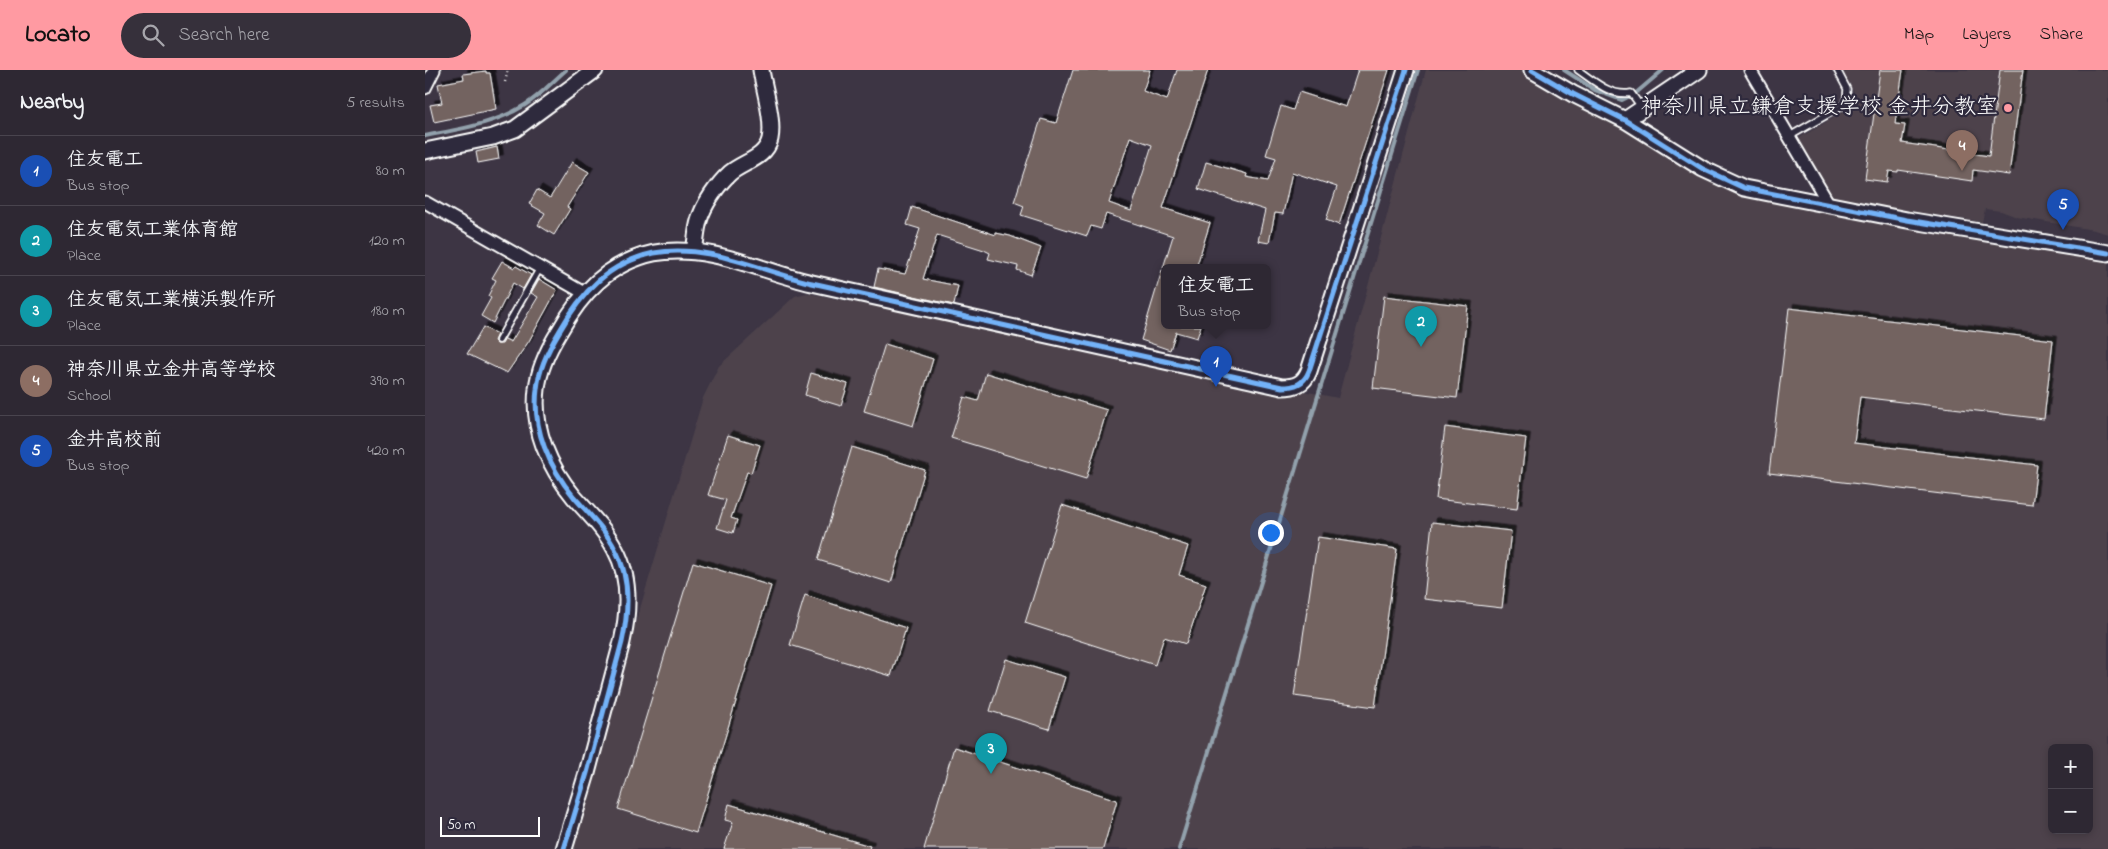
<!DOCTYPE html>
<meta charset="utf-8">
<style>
:root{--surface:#2e2833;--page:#36303b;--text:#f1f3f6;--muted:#a7a6ac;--line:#49444e;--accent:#ff9aa2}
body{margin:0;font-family:"Indie Flower","Klee One",sans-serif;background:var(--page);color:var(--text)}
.controls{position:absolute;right:15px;bottom:15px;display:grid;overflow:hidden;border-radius:8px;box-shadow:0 2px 8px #0003}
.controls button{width:45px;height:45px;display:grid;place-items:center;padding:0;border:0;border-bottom:1px solid var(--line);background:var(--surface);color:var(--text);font:25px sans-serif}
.scale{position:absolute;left:15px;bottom:12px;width:100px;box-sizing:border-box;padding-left:5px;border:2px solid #fff;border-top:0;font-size:14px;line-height:18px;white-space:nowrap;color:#fff;-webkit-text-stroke:4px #2f2a3d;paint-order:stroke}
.you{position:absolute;left:845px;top:462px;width:18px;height:18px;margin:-12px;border:4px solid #fff;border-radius:50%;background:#1a73e8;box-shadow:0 0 0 8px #1a73e833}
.badge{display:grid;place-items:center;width:32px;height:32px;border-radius:50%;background:var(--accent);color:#fff;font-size:16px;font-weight:700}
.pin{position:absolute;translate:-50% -41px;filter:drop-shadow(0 1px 2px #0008)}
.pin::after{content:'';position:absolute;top:26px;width:18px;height:15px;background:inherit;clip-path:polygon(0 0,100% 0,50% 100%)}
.popup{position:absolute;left:736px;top:194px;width:110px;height:65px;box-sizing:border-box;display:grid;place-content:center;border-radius:8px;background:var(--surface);filter:drop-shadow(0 1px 4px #0005);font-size:16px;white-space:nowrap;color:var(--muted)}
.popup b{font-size:19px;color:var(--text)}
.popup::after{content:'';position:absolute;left:50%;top:100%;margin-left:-10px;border:10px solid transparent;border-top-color:var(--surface)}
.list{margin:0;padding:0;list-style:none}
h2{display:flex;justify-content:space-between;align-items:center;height:65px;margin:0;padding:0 20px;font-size:21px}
h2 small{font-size:16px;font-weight:400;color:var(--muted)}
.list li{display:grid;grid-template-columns:32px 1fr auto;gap:15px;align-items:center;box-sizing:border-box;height:70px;padding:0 20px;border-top:1px solid var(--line)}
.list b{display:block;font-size:19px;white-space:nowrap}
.list p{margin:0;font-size:16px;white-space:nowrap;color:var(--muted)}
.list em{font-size:16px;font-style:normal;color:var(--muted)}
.icon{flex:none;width:28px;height:28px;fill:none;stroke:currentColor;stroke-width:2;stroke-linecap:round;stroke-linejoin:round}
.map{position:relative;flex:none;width:1683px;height:779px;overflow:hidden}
header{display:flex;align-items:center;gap:30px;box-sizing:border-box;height:70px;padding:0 25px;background:var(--accent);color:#111}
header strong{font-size:24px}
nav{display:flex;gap:28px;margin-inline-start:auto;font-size:18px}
.search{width:350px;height:45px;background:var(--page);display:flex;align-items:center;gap:12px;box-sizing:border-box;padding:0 18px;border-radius:28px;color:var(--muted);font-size:19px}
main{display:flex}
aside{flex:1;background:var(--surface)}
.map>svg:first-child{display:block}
</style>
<header>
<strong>Locato</strong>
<div class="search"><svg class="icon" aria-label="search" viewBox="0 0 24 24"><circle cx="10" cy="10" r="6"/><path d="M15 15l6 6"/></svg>Search here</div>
<nav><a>Map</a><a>Layers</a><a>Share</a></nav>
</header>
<main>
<aside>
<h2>Nearby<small>5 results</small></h2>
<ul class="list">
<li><span class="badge" style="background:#1a4fb4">1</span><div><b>住友電工</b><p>Bus stop</p></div><em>80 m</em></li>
<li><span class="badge" style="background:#0f9aa8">2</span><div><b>住友電気工業体育館</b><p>Place</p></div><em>120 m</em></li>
<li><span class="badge" style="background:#0f9aa8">3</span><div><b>住友電気工業横浜製作所</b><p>Place</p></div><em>180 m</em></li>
<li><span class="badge" style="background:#8d6e63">4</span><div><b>神奈川県立金井高等学校</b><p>School</p></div><em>390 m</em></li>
<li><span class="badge" style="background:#1a4fb4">5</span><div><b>金井高校前</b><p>Bus stop</p></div><em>420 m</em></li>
</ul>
</aside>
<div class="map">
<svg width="1683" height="779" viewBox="0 0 1683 779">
<defs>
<filter id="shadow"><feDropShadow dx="4.5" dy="-4.5" stdDeviation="0" flood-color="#0009"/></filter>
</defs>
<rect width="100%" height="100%" fill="#3d3544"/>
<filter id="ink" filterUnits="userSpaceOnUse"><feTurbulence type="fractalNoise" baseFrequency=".02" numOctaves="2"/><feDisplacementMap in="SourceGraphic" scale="10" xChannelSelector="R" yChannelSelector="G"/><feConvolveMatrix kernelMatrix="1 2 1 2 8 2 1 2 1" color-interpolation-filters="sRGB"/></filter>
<g filter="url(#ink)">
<g fill="#4d434c" fill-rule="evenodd">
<path d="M1001,0H1100L1288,111L1331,129L1683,188V779H143L278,328L294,296L370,226L382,223L913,328ZM1627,678H1664V760H1627Z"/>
<polygon points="1417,0 1683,0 1683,164 1669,160 1592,147 1576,141 1560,139 1557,152 1407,129 1373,72 1376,67 1427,37 1429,22"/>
</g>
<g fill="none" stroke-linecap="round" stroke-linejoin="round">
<g stroke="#92a1ac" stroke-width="4">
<polyline points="1139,0 1170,20 1197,30 1211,23 1238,0"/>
<path d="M0,66C34,59 70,54 100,35C115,26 128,11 141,0"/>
<polyline points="754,779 993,0"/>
</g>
</g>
<g fill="#736360" stroke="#fff" fill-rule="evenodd" filter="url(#shadow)">
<path d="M648,0H725L718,21L742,30L752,0H783L738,138L785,153L771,198H738L748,166L681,144L676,159L666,156L662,166L596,145L599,136L589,132L616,49L631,53ZM705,67L727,75L706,141L684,133Z"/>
<polygon points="933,0 964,0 914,155 901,150 912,117 867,102 858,144 850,143 844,173 833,171 840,140 773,119 781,92 822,104 821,107 843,111 851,88 841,85 856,36 868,40 874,22 921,37"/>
<polygon points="1455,0 1478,0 1470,54 1480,55 1477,73 1564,86 1575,0 1598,0 1584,105 1548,100 1547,111 1473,100 1473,102 1464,101 1462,112 1440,109"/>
<polygon points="61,1 61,3 65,3 71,39 9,52 5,35 17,33 13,14 39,9 38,4"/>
<polygon points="72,77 74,89 53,93 51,82"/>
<polygon points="147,92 164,102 142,137 145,139 129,165 113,155 120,143 104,134 112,120 125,128"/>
<polygon points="487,137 571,165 571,163 585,166 616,178 606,205 592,200 593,196 563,189 565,183 559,180 512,165 498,209 533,216 529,235 449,217 453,199 480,204 495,159 482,155"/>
<polygon points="77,191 89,198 91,196 106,205 98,219 88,213 68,253 56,246 66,228 63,226 71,210 67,208"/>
<polygon points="737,200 740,201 740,256 776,256 772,268 751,262 745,280 716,270"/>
<polygon points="114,209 132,220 104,271 82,303 42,284 58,257 72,264 69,271 72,274 77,274 80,269 86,272 113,227 106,223"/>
<polygon points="959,226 1043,236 1032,328 948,318"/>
<polygon points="1364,238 1628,270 1619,349 1435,327 1429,373 1612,395 1607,435 1344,403"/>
<polygon points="460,274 508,289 488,356 439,341"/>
<polygon points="386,303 423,314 416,336 380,325"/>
<polygon points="561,303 682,340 661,409 526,368 539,327 553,331"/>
<polygon points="1020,357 1101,368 1092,439 1011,429"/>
<polygon points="303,365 335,375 326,403 322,402 306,448 312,450 308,463 292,458 301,430 283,425"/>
<polygon points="427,377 500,400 466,513 393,490"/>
<polygon points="637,435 763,476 754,505 781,514 761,574 739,567 730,595 600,553"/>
<polygon points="1007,452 1086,461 1077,538 999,529"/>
<polygon points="893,467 972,479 950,637 869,626"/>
<polygon points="268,492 346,516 271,763 193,739"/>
<polygon points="380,525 481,558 466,606 365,575"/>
<polygon points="581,589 640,607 624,659 565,641"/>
<polygon points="529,677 692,730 678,779 499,779"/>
<polygon points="304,734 445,776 444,779 299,779 308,752 300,750"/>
</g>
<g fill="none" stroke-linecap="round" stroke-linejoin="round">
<g stroke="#fff" stroke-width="9">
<g id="service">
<path d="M1153,0C1169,11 1186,27 1206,23L1217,38"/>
<polyline points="1365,66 1421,34 1422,19 1412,0"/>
<polyline points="74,270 115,198"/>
</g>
</g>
<g stroke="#fff" stroke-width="15">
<g id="minor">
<polyline points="1325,0 1405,136"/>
<polyline points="0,18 9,0"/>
<polyline points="0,132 159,223"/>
</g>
</g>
<g stroke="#fff" stroke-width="19">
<g id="tertiary">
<polyline points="1107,0 1148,24 1200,50 1278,99 1319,118 1482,150 1683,183"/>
<polyline points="1200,50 1274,0"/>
<polyline points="0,81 68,67 90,59 170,0"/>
<path d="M269,181C271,171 271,161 274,151C278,135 293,114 305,103C318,92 341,88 345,69C349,50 339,19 336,0"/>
<path d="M139,779L162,703L197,572C204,541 206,508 190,479C180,459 164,444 149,427C124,397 107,359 112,319C114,298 123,280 134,262C156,223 183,193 229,183C283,173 336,201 387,213C544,247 700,283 857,317C870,317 879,314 884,301L981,0"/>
</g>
</g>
<polyline stroke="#fff" stroke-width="2.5" stroke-dasharray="1 4" stroke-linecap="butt" points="80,12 83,0"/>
<use href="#service" stroke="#2f2a3d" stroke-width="5.5"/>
<use href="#minor" stroke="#2f2a3d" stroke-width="11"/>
<use href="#tertiary" stroke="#2f2a3d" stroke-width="15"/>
<g stroke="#2f2a3d" stroke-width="8">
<g id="cycleway">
<polyline points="1107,0 1148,24 1200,50 1278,99 1319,118 1482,150 1683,183"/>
<path d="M139,779L162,703L197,572C204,541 206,508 190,479C180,459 164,444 149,427C124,397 107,359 112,319C114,298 123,280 134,262C156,223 183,193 229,183C283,173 336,201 387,213C544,247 700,283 857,317C870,317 879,314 884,301L981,0"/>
</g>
</g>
<use href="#cycleway" stroke="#73b2f8" stroke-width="5"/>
</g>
</g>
<circle fill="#ff9aa2" stroke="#2f2a3d" stroke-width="2" cx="1583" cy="38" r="5"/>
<g text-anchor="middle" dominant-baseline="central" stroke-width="4.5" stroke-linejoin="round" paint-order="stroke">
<g font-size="22" fill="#fff" stroke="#2f2a3d" text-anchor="end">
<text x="1573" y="38">神奈川県立鎌倉支援学校 金井分教室</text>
</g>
</g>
</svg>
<div class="controls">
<button>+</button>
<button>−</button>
</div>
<div class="scale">50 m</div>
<div class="you"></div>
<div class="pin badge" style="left:791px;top:317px;background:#1a4fb4">1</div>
<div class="popup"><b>住友電工</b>Bus stop</div>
<div class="pin badge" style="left:996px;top:277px;background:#0f9aa8">2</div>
<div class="pin badge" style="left:566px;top:704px;background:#0f9aa8">3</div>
<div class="pin badge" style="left:1537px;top:101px;background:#8d6e63">4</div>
<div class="pin badge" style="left:1638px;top:160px;background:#1a4fb4">5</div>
</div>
</main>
